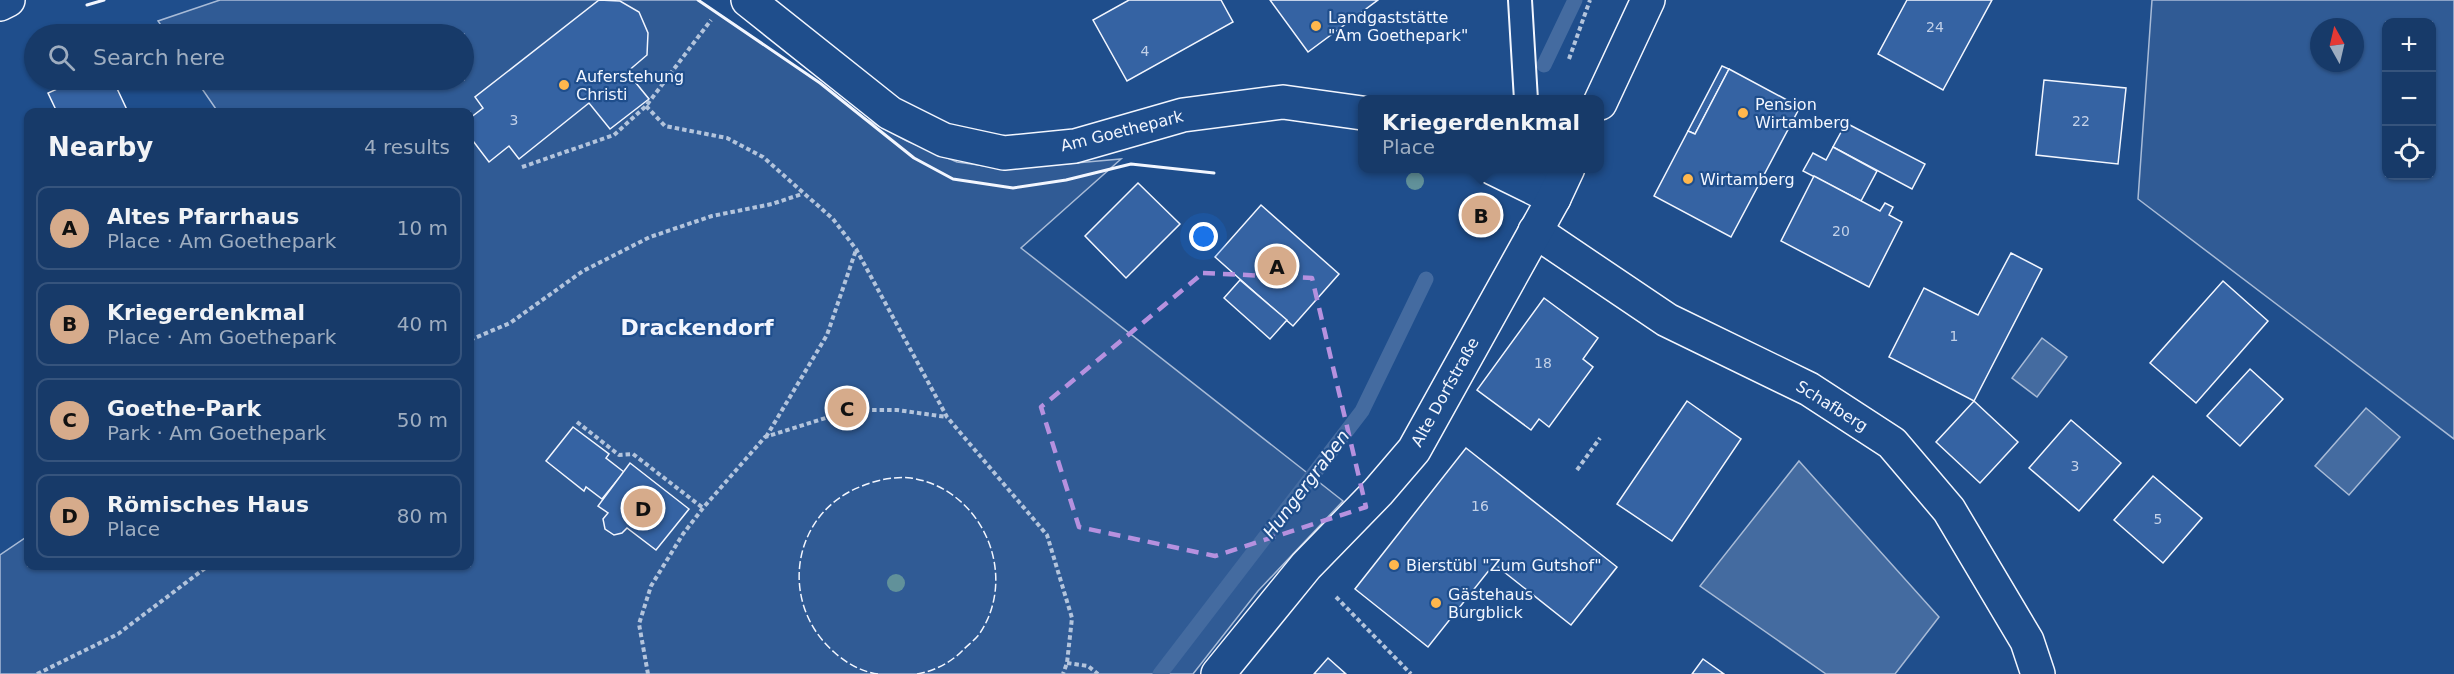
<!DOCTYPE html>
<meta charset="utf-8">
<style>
:root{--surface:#173a69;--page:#20416f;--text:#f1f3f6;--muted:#9eadc0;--line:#36547d;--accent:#d6ab8b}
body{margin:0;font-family:"DejaVu Sans",sans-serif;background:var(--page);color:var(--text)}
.controls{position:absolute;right:18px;top:18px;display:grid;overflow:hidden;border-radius:12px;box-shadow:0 2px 4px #0004}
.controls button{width:54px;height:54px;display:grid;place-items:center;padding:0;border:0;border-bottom:2px solid var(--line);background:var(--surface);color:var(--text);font:30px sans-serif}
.compass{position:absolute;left:2310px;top:18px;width:54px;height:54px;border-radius:50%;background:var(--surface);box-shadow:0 2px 4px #0004;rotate:352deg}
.you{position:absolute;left:1204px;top:237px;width:21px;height:21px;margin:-15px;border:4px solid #fff;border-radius:50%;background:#1a73e8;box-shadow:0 0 0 9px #1a73e833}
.badge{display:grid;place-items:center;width:39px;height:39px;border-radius:50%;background:var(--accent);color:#111;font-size:20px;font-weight:700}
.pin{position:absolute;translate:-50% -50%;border:3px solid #fff;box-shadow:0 2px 6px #0006}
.popup{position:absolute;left:1358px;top:95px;width:246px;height:78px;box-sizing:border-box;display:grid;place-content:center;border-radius:12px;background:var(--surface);filter:drop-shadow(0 2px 4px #0005);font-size:20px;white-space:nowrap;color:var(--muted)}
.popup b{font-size:22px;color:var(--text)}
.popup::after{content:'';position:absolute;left:50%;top:100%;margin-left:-12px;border:12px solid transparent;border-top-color:var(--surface)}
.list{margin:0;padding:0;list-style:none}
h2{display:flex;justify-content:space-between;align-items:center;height:78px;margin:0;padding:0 24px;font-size:26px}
h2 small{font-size:20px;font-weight:400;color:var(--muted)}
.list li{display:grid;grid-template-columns:39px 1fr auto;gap:18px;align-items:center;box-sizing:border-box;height:84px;margin:0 12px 12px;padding:0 12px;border:2px solid var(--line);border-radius:12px}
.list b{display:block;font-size:22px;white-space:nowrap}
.list p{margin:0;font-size:20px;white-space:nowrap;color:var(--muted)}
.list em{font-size:20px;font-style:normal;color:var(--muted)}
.icon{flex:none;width:33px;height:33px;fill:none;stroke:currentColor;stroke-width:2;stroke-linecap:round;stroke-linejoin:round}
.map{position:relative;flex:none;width:2454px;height:674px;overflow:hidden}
.search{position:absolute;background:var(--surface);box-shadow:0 2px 4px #0004;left:24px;top:24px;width:450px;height:66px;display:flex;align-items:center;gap:15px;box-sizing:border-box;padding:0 21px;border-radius:33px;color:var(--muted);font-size:22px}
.panel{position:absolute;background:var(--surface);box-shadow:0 2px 4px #0004;left:24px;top:108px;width:450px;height:462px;border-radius:12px}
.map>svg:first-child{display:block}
</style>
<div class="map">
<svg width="2454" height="674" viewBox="0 0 2454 674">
<rect width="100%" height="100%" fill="#1f4e8c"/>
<g fill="#305b95" stroke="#a8bbd7" stroke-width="1.5" fill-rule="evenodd">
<polygon points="220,0 698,0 820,83 864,118 907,141 957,162 1007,169 1121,159 1021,248 1343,501 1258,591 1193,674 0,674 0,555 28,536 28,566 470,566 470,112 218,112 196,80 464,80 464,34 167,34 158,21"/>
<path d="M2152,0H2454V439L2138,199ZM2432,22V176H2386V22ZM2319,27H2355V63H2319Z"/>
</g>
<g fill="#446ba0" stroke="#a8bbd7" stroke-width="1.5">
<polygon points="2042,338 2067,357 2037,397 2012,378"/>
<polygon points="2366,408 2400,437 2349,495 2315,466"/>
<polygon points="1799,461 1939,617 1895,674 1826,674 1700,586"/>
</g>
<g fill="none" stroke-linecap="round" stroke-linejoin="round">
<g stroke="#446ba0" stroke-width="15">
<polyline points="1544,65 1575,0"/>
<polyline points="1160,674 1362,411 1426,279"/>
</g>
</g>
<g fill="#3563a3" stroke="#f2f6ff" stroke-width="1.5">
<polygon points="599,0 620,1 639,12 648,33 647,55 627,72 649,99 610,129 589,103 519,159 509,146 489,162 470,137 470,118 483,108 475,97"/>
<polygon points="1129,0 1221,0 1233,22 1127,81 1093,20"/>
<polygon points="1270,0 1378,0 1308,52"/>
<polygon points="1907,0 1992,0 1943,90 1878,54"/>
<polygon points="1722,66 1729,69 1695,134 1688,131"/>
<polygon points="1729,69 1800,107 1731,237 1654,196 1688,131 1695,134"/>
<polygon points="77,80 113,80 128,112 57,112 48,93"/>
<polygon points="2044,80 2126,88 2118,164 2036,155"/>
<polygon points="1846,123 1925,164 1912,189 1833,147"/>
<polygon points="1833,147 1877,171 1861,201 1803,171 1813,153 1826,160"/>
<polygon points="1814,176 1880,211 1885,203 1893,207 1889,215 1902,222 1869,287 1781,241"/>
<polygon points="1138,183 1180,224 1126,278 1085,236"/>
<polygon points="1261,205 1339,274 1293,326 1215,257"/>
<polygon points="2011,253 2042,269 1974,401 1889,357 1924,288 1978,315"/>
<polygon points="1240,280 1287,320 1270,339 1224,298"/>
<polygon points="2223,281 2268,321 2196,403 2150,363"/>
<polygon points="1544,298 1598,338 1583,359 1593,367 1549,427 1539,419 1531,430 1477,390"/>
<polygon points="2250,369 2283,399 2240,446 2207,416"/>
<polygon points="1687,401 1741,439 1672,541 1617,504"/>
<polygon points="1974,401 2018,442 1980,483 1936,442"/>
<polygon points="2071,420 2121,463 2079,511 2029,468"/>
<polygon points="573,427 609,454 606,458 624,472 602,499 586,487 584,491 546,461"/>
<polygon points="1466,448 1617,567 1571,625 1494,564 1428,647 1355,589"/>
<polygon points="630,463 689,509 656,550 627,528 622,533 614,535 605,529 603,519 608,513 598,506"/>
<polygon points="2153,476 2202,518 2163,563 2114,520"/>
<polygon points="1328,658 1346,674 1314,674"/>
<polygon points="1703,659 1724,674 1692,674"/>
</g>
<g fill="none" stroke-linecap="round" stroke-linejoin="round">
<g stroke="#f2f6ff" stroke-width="26">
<g id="lane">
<polyline points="1520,0 1526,100"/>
<polyline points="1542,168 1554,198"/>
</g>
</g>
<g stroke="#f2f6ff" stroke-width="36">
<g id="street">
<polyline points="748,0 890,113 944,140 1004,153 1075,146 1183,115 1283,102 1362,113"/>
<polyline points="0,4 8,0"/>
<polyline points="1600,103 1648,0"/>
<polyline points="1493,168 1554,198"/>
<polyline points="1535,231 1667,320 1809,389 1892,443 1949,510 2027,641 2038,674"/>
<polyline points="1218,674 1306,566 1378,492 1414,450 1554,198 1568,168"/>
</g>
</g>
<g stroke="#b3c4dc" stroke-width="4" stroke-dasharray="4.5 3" stroke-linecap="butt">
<polyline points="1569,59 1590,0"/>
<polyline points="646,106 665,126 727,138 763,157 833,219 856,249 947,417 1047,535 1072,618 1067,663 1063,674"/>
<polyline points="522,167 614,135 646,106 711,20"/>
<polyline points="470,340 510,323 583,271 650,237 712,216 772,204 802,194"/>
<polyline points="577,422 619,455 633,454 703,508"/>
<polyline points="766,437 827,335 856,250"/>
<polyline points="1577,470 1600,438"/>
<polyline points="1336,597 1411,674"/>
<polyline points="1067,663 1088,666 1098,674"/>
<polyline points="37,674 118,634 208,566"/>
<polyline points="648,674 639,624 651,586 683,534 703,508 765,437 851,410 897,410 947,417"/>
</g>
<use href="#lane" stroke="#1f4e8c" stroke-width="22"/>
<use href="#street" stroke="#1f4e8c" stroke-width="33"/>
<path stroke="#f2f6ff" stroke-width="1.5" stroke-dasharray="8 3" stroke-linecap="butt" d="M878,674C862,672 846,663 834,652C778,603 791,513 862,486C877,480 895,476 911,478C982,489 1019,574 980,633C976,639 969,644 964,649C952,662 933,672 916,674"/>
<g stroke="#f2f6ff" stroke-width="3">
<polyline points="698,0 820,83 914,158 953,179 1013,188 1066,180 1131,164 1214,173"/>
<polyline points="87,5 104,0"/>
</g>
</g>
<g fill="#61919a">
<circle cx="1415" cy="181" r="9"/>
<circle cx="896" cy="583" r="9"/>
</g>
<path fill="none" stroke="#b691df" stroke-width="4.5" stroke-dasharray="12 8" stroke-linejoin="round" d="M1203,273L1312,278L1366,507L1215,556L1079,527L1041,407Z"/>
<g fill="#ffb74d" stroke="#1f4e8c" stroke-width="2">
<circle cx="1316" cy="26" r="6"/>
<circle cx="564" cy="85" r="6"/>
<circle cx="1743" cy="113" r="6"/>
<circle cx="1688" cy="179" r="6"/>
<circle cx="1394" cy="565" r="6"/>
<circle cx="1436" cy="603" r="6"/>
</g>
<g text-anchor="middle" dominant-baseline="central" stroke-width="4.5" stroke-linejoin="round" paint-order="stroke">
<g font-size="14" fill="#c3d1e8">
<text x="1935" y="27">24</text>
<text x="1145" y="51">4</text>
<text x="514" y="120">3</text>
<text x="2081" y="121">22</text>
<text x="1841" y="231">20</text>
<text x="1954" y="336">1</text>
<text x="1543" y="363">18</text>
<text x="2075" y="466">3</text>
<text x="1480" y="506">16</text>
<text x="2158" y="519">5</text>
</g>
<g font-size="16" fill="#f2f6ff" stroke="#1f4e8c" text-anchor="start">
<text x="1328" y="17">Landgaststätte<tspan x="1328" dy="18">"Am Goethepark"</tspan></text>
<text x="576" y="76">Auferstehung<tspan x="576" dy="18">Christi</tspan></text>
<text x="1755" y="104">Pension<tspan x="1755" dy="18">Wirtamberg</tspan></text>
<text x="1700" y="179">Wirtamberg</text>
<text x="1406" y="565">Bierstübl "Zum Gutshof"</text>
<text x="1448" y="594">Gästehaus<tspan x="1448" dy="18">Burgblick</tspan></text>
</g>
<g font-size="16" fill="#f2f6ff" stroke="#1f4e8c">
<text transform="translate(1122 131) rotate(-14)">Am Goethepark</text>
<text transform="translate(1445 392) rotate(-61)">Alte Dorfstraße</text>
<text transform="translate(1832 406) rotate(32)">Schafberg</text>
</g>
<g font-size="18" font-style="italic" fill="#f2f6ff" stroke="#1f4e8c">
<text transform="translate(1306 484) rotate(-53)">Hungergraben</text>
</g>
<g font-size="22" font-weight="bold" fill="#f2f6ff" stroke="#1f4e8c">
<text x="697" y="327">Drackendorf</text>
</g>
</g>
</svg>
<div class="controls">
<button>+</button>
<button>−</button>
<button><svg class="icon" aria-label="locate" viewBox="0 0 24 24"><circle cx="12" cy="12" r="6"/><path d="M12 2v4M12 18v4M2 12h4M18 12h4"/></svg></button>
</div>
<svg class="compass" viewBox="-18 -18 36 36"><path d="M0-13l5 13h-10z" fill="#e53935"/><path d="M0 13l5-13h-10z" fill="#9eadc0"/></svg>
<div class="you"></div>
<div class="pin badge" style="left:1277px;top:266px">A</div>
<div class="pin badge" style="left:1481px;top:215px">B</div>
<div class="popup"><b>Kriegerdenkmal</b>Place</div>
<div class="pin badge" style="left:847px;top:408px">C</div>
<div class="pin badge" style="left:643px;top:508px">D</div>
<div class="search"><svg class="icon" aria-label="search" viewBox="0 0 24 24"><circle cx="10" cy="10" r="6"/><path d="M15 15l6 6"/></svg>Search here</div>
<section class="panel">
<h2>Nearby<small>4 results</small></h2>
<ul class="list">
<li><span class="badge">A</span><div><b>Altes Pfarrhaus</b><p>Place · Am Goethepark</p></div><em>10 m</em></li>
<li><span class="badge">B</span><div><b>Kriegerdenkmal</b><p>Place · Am Goethepark</p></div><em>40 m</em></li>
<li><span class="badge">C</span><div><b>Goethe-Park</b><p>Park · Am Goethepark</p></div><em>50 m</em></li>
<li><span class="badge">D</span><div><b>Römisches Haus</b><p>Place</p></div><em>80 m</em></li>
</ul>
</section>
</div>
